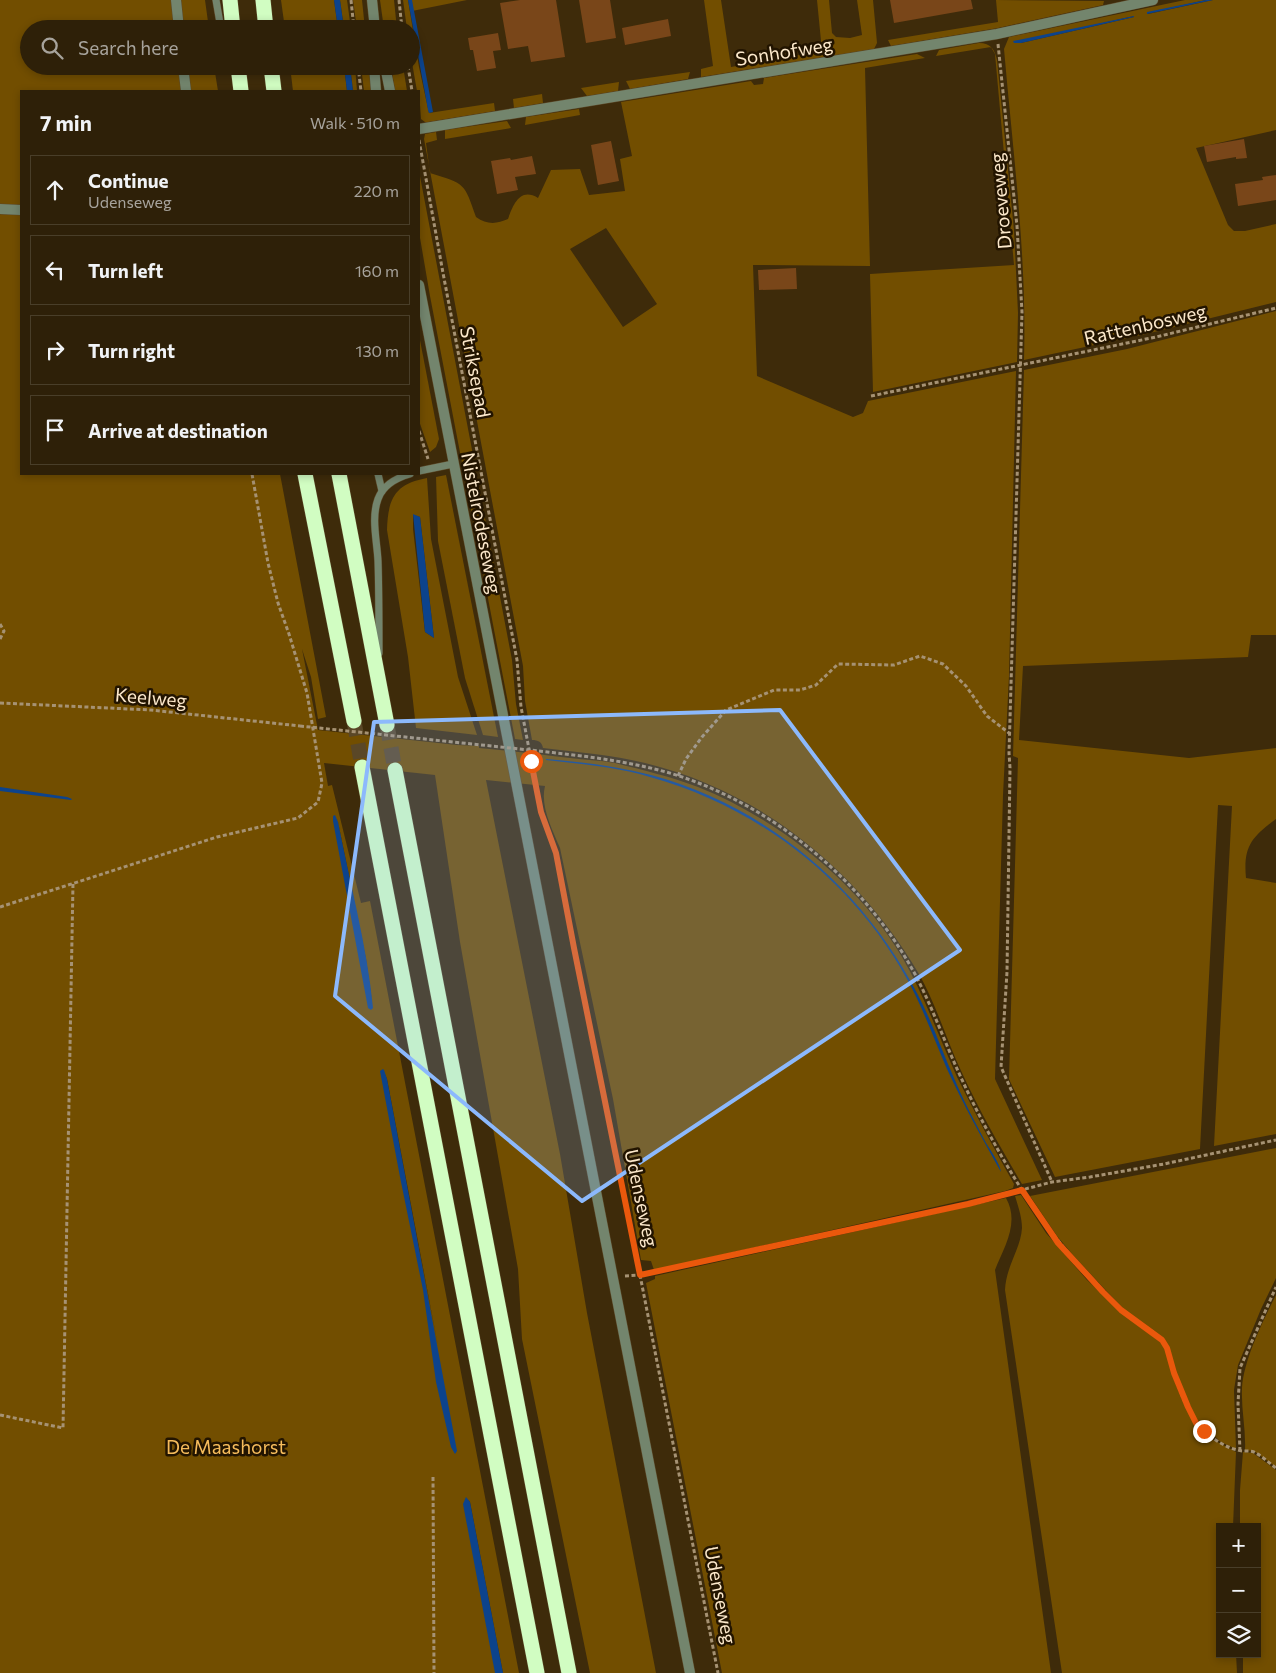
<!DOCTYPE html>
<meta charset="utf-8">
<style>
:root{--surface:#2e2008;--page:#3a2d16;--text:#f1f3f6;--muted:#a7a39c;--line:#493e29}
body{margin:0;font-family:Commissioner,sans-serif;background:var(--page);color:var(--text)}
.controls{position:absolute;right:15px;bottom:15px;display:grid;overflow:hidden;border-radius:0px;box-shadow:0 2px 8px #0003}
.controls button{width:45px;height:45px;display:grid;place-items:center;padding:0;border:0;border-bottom:1px solid var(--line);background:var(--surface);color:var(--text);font:25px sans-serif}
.stop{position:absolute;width:15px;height:15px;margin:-11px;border:4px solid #ea580c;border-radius:50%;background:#fff}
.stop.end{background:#ea580c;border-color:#fff;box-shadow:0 1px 5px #0008}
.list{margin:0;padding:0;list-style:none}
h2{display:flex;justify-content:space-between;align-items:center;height:65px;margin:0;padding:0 20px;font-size:21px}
h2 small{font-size:16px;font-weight:400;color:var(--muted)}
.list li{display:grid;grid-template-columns:32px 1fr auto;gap:15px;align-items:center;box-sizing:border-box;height:70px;margin:0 10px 10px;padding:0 10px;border:1px solid var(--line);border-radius:0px}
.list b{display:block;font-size:19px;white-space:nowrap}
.list p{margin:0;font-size:16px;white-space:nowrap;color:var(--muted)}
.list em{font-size:16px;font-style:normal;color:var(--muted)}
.icon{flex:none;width:28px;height:28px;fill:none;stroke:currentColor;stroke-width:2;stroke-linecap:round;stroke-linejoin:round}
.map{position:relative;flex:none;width:1276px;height:1673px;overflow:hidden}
.search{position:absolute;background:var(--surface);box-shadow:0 2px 8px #0003;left:20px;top:20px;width:400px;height:55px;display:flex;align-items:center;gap:12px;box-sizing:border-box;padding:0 18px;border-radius:28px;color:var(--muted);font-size:19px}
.panel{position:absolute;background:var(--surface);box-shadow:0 2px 8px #0003;left:20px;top:90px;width:400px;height:385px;border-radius:0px}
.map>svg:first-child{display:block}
</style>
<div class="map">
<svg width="1276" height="1673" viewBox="0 0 1276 1673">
<rect width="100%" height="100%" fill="#3e2b0a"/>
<g fill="#724e00" fill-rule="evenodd">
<path d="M0,0H205L209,29H29V66H214L218,91H21V474H280L326,717L318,719L311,677L302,649L318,730L457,745L479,746V748C509,751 540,754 570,758C585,760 600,760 615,763C643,770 672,777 698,787C778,819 858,882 902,957C924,995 939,1037 957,1077C975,1113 994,1149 1014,1184L1013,1188L1005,1191L654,1270L651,1261L641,1260L613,1099L560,848C552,829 540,806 545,786L486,780L560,1154L587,1313L656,1673H590L522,1339L518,1269L460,942L435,775L324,763L328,786L332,785L361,903L370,901L519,1673H503L470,1502L468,1500L501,1673H0ZM337,817L366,959L372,1001ZM384,1072L387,1079L438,1346Z"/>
<polygon points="281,0 334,0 338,29 285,29"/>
<polygon points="340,0 347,0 351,29 344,29"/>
<polygon points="353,0 362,0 365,29 357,29"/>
<polygon points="380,0 394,0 397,29 384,29"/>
<polygon points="403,0 408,0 419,67 429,113 494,103 495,111 428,122 425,122 421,119 419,91 417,91 411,57 411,29 407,29"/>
<polygon points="412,0 467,0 412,11"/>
<polygon points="704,0 721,0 731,67 822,51 817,0 829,0 832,33 836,37 850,38 862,35 857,0 873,0 877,43 874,49 701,77 701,69 713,66"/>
<polygon points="996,0 1104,1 1103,5 998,28 891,46 888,40 998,22"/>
<path d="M1185,0H1206L1147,13L1148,14L1213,0H1276V130L1196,148L1228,225L1234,231H1245L1276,224V302L1146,334L1024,360C1027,256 1013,153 1004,49L1009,37ZM1134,16V17L1021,43H1014Z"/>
<path d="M979,43C991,43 995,50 997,60L1014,230L1018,313L1017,362L873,392L870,274L1014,265L995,54L991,47L936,56L939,50Z"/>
<path d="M917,54L925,58L865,68L870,266L753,265L757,376L853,417L863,413L868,401L1016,371L1009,676L1003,795L995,1079L1042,1180L1022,1184C1001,1148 980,1112 963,1075C947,1042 937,1006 919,974C859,871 761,791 645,763C612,755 577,752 543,748C542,742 538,740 532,740L525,701L523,666L424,139L425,134L436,132L437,140L426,143L430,173C466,184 464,183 476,217C487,225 497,224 508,219C513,205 520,187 538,198L551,170L580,169L589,195L625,191L620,159L632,156L621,102L751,81L754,85L763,84L764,78ZM606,228L657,304L623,327L570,249Z"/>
<polygon points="290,66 344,66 347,91 293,91"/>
<polygon points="350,66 355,66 357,91 353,91"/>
<polygon points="361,66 369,66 371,91 364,91"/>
<polygon points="391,66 403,66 407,91 395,91"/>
<polygon points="690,72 688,79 630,89 626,81"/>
<polygon points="619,82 618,91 587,96 581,88"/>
<polygon points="542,94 543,103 514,108 513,99"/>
<polygon points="579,109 580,115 525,125 526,117"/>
<polygon points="507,121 511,128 445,139 445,130"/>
<polygon points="419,171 512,660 516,704 523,740 515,739 430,296 419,232"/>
<path d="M1276,311V635H1251L1248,657L1023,666L1019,740L1189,758L1276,748V819C1252,837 1243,846 1246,878L1276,883V1134L1214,1146L1232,806L1218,805L1200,1149L1055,1177L1009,1079L1018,758L1013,756L1024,370L1127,349Z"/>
<polygon points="419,335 439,439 436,447 430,452 419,421"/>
<polygon points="446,475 498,737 483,735 465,678 438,541 436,477"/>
<path d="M427,478L431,539L458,677L477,735L416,728L408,657L387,530C388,498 395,484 427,478ZM413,515L420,517L434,638L425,632L413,529Z"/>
<polygon points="1276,1148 1276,1278 1261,1309 1238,1365 1234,1390 1236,1449 1221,1442 1198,1422 1189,1407 1175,1373 1169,1347 1163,1339 1126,1312 1073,1255 1057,1236 1030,1196"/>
<path d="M1021,1195L1046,1233L1087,1280L1120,1311L1160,1342L1166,1350L1172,1375L1184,1404L1204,1435L1236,1452L1233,1527H1220V1654H1236L1237,1673H1062L1005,1290C1006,1266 1021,1248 1022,1228C1022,1217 1018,1206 1015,1196Z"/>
<path d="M1006,1198C1020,1223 1004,1247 995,1270L1051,1673H722L646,1283L655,1279V1276Z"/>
<path d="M1276,1295V1467L1254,1451L1245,1450C1246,1429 1241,1409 1242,1388C1244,1359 1263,1321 1276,1295Z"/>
<polygon points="1243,1452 1253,1453 1276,1470 1276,1673 1243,1673 1243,1654 1257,1654 1257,1527 1240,1527 1240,1490"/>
</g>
<g fill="#0c438c">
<polygon points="334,0 340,0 344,29 338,29"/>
<polygon points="408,0 412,0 433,112 429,113 428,110"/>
<polygon points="1206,0 1213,0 1147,14 1147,12"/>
<polygon points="1134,16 1134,17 1021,43 1014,43 1013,41"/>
<polygon points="344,66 350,66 353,91 347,91"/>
<polygon points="413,514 420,517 434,638 425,632"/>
<path d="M546,759C581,762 617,766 651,775C767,806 864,889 918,995C932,1022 942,1051 954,1078C963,1100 975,1122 986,1143C991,1151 1000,1164 1001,1172C982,1138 963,1104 947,1069C934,1039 923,1008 907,979C853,881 759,807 650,777C617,767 581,764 546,760Z"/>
<polygon points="0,787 67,797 72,799 71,800 0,791"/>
<path d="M335,815L338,822C350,884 367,946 373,1008L371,1010L368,1008L333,821V816Z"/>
<polygon points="383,1069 384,1070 387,1079 457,1451 455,1454 451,1447 436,1382 423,1290 400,1177 380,1071"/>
<polygon points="466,1497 470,1502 503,1673 495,1673 463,1504"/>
</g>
<g fill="#794619">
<polygon points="520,0 556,0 565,57 531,62 528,46 508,49 500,3"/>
<polygon points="579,0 610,0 616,38 586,43"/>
<polygon points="890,0 971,0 973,9 894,23"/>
<polygon points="668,19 671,36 625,45 622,28"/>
<polygon points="498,33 501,50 493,51 496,68 477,71 473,50 470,50 468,38"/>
<polygon points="1244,139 1247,158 1236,159 1236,157 1207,162 1204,146"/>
<polygon points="611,141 619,181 598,185 591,145"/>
<polygon points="532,156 536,174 515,177 518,190 497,194 491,161 510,158 511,160"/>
<polygon points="1276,175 1276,200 1238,206 1235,184 1263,180 1262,177"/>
<polygon points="796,268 797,289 759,290 758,270"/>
</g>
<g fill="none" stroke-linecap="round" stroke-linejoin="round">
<g stroke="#5a4727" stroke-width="15" stroke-dasharray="15 8" stroke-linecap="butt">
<polyline points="354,721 362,767"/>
<polyline points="387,725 395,770"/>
</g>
<g stroke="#5c4929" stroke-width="8">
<g id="service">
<polyline points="216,0 221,29"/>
<polyline points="419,471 453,464"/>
<polyline points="378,474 382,491"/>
<path d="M379,653C379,622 379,591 378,561C377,541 371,518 378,499C383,485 396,478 410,474"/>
</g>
</g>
<g stroke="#5c4929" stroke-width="11">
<g id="minor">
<polyline points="176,0 179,29"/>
<polyline points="183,66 186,91"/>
<polyline points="419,129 997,34 1153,0"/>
<polyline points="0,209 21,210"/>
</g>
</g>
<g stroke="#5c4929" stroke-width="11">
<g id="tertiary">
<polyline points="372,0 375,29"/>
<polyline points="374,66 376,91"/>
<polyline points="385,66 390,91"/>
<polyline points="419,285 690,1673"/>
</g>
</g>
<g stroke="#5c4929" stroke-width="16">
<g id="motorway">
<polyline points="230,0 233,29"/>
<polyline points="263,0 266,29"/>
<polyline points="238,66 241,91"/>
<polyline points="271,66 274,91"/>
<polyline points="305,474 354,721"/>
<polyline points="339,474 387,725"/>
<polyline points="362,767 537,1673"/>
<polyline points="395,770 569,1673"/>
</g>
</g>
<g stroke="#a69273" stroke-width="3" stroke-dasharray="4 2.5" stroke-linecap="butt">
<polyline points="351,0 354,29"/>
<polyline points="399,0 402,29"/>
<polyline points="998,44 1017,226 1022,312 1009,753 1010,768 1007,972 1001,1067 1052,1182"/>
<polyline points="358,66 361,91"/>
<polyline points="408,66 412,91"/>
<polyline points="419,140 443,273 517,660 521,707 541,812 556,853 574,948 640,1275 718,1673"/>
<polyline points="871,396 1156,337 1276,308"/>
<polyline points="419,431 428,459"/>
<polyline points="0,624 4,631 0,639"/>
<polyline points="0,703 151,710 300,726"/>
<path d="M539,751C584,756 629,761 673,774C775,806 866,883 916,976C932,1007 944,1040 958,1071C976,1111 997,1150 1020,1187C1041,1220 1064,1250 1091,1278C1100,1289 1110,1300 1121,1310C1134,1321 1160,1332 1167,1348C1171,1356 1171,1366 1174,1374C1181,1393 1189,1418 1205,1432C1214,1439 1226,1448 1238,1450C1243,1452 1248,1450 1254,1452C1262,1456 1269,1463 1276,1468"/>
<polyline points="678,776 686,759 702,737 726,710 774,690 800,690 816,685 838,664 894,665 920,656 943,664 966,686 987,716 1009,733"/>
<polyline points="0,907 217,837 298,818 318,802 322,783 307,693 289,634 278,603 268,563 252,474"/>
<polyline points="625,1276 640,1275 968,1204 1052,1182 1090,1177 1164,1164 1276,1140"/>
<polyline points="0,1415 63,1428 73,883"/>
<polyline points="1240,1451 1238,1404 1240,1368 1276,1287"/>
<polyline points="433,1477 434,1673"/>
</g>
<use href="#service" stroke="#73856d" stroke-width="7"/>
<use href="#minor" stroke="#73856d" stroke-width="10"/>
<use href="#tertiary" stroke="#73856d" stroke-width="10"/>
<use href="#motorway" stroke="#d1fdc2" stroke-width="15"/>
<polyline stroke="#a69273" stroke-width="3" stroke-dasharray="4 2.5" stroke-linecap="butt" points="300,726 539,751"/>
</g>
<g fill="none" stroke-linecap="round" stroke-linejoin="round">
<polyline stroke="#ea580c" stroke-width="6" points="531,761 541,812 556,853 574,948 640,1275 968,1204 1022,1190 1058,1243 1103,1292 1121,1310 1162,1340 1167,1348 1174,1373 1188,1407 1196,1423 1204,1431"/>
</g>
<path fill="#8cb9fc" fill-opacity="0.2" stroke="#8cb9fc" stroke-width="4" stroke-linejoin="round" d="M780,710L960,950L582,1201L335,996L374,722Z"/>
<g text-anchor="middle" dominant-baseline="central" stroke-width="5" stroke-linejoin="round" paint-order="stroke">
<g font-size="19" fill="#fce8ca" stroke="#221400">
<text transform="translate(784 51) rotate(-9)">Sonhofweg</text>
<text transform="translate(1000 201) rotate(-95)">Droeveweg</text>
<text transform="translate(1145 324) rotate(-13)">Rattenbosweg</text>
<text transform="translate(476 372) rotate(79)">Striksepad</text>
<text transform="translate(482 523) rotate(79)">Nistelrodeseweg</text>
<text transform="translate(151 697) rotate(5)">Keelweg</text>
<text transform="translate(642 1198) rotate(78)">Udenseweg</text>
<text transform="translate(721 1595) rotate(79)">Udenseweg</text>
</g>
<g font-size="19" fill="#f6bc5b" stroke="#221400">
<text x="226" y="1446">De Maashorst</text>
</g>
</g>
</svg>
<div class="controls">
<button>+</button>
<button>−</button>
<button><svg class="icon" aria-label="layers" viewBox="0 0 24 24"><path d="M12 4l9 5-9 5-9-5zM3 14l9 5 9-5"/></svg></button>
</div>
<div class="stop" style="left:531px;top:761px"></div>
<div class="stop end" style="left:1204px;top:1431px"></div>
<div class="search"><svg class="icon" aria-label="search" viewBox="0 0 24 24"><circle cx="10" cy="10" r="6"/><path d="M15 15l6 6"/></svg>Search here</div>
<section class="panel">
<h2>7 min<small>Walk · 510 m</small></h2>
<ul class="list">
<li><svg class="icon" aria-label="ahead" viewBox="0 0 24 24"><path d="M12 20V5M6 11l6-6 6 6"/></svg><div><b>Continue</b><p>Udenseweg</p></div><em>220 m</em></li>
<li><svg class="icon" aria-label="left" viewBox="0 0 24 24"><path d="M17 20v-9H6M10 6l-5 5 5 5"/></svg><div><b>Turn left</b></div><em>160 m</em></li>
<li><svg class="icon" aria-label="right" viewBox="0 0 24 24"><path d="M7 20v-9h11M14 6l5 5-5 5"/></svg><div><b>Turn right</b></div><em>130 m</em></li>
<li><svg class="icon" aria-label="arrive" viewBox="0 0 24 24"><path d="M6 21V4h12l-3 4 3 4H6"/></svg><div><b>Arrive at destination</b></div></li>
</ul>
</section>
</div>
